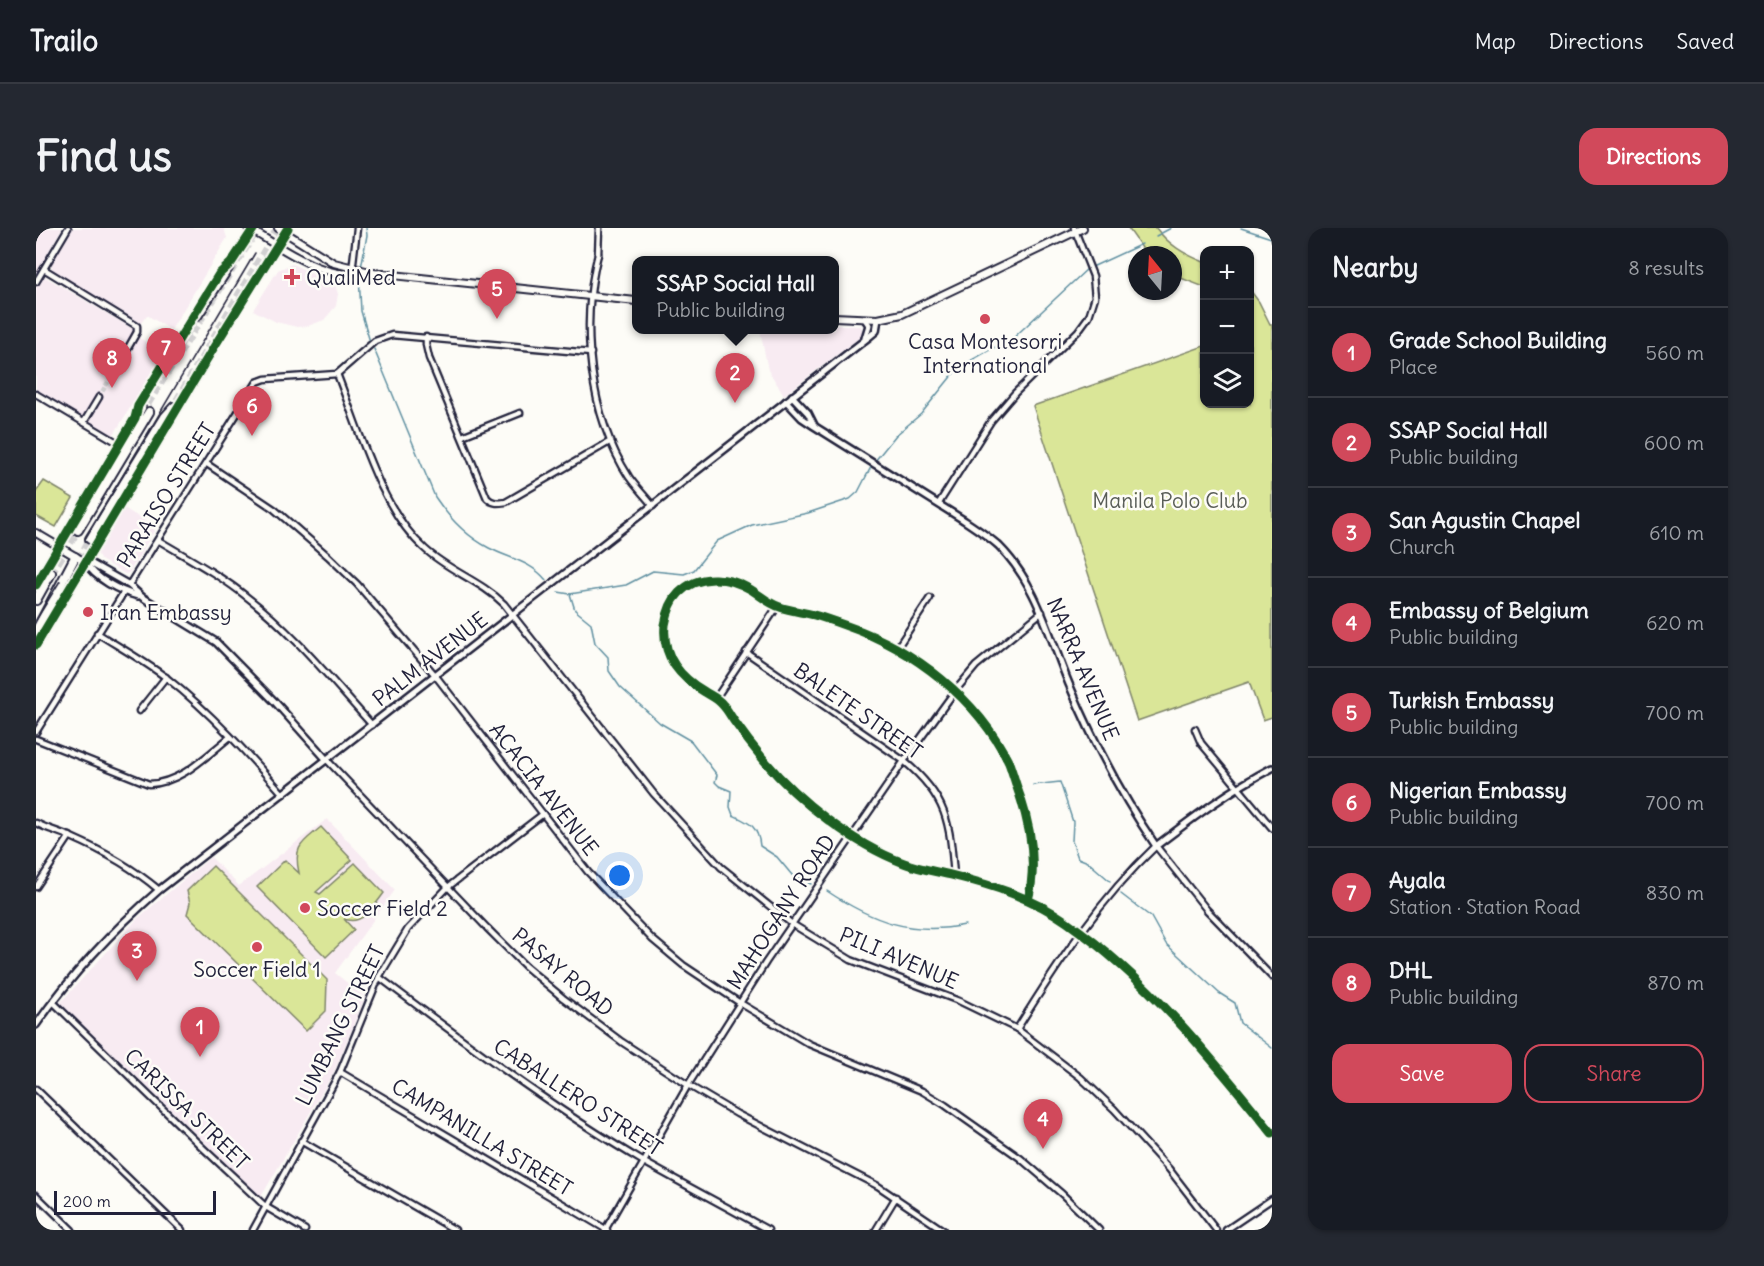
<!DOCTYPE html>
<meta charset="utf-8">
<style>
:root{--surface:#171b24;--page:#242831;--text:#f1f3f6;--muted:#9ea1a6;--line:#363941;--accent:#d1495b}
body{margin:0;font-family:Delius,sans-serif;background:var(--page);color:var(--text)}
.controls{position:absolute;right:18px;top:18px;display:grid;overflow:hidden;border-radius:12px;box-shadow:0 2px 4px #0004}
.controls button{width:54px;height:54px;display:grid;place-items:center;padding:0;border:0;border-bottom:2px solid var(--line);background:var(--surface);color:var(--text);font:30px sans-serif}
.compass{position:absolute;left:1092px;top:18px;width:54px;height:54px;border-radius:50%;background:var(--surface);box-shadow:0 2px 4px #0004;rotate:342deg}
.scale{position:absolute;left:18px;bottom:15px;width:162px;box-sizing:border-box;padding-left:6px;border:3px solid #22223b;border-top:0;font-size:16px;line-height:21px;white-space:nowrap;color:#22223b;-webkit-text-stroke:4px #fdfcf7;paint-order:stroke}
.you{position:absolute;left:584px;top:648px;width:21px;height:21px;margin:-15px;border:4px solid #fff;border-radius:50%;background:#1a73e8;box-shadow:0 0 0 9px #1a73e833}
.badge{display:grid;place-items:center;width:39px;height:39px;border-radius:50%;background:var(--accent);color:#fff;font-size:20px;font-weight:700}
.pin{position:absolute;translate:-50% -50px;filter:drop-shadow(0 2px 3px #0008)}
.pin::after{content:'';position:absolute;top:32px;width:21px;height:18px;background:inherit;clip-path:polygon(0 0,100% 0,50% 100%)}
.popup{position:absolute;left:596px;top:28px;width:207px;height:78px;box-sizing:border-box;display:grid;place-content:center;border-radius:12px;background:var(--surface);filter:drop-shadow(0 2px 4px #0005);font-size:20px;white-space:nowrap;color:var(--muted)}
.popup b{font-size:22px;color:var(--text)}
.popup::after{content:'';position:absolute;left:50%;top:100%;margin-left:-12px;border:12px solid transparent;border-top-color:var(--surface)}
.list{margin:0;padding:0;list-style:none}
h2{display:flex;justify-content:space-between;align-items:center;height:78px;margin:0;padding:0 24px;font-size:26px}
h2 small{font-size:20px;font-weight:400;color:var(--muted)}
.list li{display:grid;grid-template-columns:39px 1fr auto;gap:18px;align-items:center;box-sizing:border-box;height:90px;padding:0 24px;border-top:2px solid var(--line)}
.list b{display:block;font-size:22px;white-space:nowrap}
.list p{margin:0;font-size:20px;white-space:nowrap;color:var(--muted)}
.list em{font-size:20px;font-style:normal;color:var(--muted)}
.actions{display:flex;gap:12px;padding:18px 24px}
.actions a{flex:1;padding:14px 0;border:2px solid var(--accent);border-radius:18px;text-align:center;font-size:21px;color:var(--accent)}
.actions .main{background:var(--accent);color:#fff}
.icon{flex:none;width:33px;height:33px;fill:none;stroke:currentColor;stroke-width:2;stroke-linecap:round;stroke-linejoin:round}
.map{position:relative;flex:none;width:1236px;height:1002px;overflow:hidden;border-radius:18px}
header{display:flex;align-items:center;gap:36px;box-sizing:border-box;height:84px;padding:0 30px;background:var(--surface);border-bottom:2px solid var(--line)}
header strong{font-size:28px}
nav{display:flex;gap:33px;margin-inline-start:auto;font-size:21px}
.intro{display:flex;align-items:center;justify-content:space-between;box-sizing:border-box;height:144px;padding:0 36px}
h1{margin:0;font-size:42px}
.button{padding:15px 27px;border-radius:18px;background:var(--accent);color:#fff;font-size:21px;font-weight:700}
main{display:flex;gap:36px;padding:0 36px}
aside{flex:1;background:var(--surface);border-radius:18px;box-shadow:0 2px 4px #0004}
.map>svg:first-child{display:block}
</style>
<header>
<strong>Trailo</strong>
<nav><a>Map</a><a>Directions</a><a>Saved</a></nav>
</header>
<div class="intro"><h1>Find us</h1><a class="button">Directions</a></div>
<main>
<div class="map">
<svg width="1236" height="1002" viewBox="0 0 1236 1002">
<rect width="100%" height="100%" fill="#fdfcf7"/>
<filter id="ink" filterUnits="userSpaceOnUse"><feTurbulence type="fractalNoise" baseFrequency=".0167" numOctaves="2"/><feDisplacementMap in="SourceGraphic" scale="12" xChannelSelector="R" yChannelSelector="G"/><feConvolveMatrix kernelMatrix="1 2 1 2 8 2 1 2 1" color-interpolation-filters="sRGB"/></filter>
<g filter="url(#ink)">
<g fill="#f8ebf2">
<polygon points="0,0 26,0 1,44 97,101 103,110 127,125 77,208 0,161"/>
<polygon points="37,0 188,0 191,10 135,102 111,87 105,95 17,43 15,36"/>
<polygon points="256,36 299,56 302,66 300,78 288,92 272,98 261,99 240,94 217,82 242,42"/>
<polygon points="798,97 825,98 827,107 748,167 732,142 724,102 798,102"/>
<polygon points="88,280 120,300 93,345 89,346 65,332 61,325"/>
<polygon points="291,591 359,662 299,745 329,769 299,842 225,969 24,775 102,690 175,629 203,658"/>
</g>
<g fill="#dae698" stroke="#7e846a" stroke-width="1.5">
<path d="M1092,0H1120C1133,17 1148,26 1168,34V59L1137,47V27H1111Z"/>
<polygon points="1214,62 1223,74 1234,96 1236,96 1236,489 1227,492 1213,454 1101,493 997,178 1168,118 1168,176 1214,176"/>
<polygon points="8,253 37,270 20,299 0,288 0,264"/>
<path d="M285,599L316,632L280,664L284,666L319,635L348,665C338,678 327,698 308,691L318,702L290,729L221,659L249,632L263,645C257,618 266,615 285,599Z"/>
<polygon points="177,638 291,752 290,783 270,803 151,686 154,675 151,663"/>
</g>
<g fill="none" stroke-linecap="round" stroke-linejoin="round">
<g stroke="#6090a1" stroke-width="1.5">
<polyline points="1205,0 1235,10"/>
<polyline points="1120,8 1135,0"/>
<polyline points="1056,39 1106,16"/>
<polyline points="325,40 331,7 330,0"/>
<polyline points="323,48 325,83 334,114"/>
<path d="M338,121L399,269C413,290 430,308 453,320C474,331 494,333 510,352"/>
<polyline points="839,233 860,207 885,186 922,140 957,120 973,114 1051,41"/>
<polyline points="522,364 534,366 590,357 617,343 648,346 658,342 681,313 716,297 772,285 814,271 822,264 836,237"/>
<path d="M534,366L539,382L555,395L559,415L572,429L573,443L584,459L624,495L655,513L681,547L679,554L683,558L695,563L694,579L697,587C714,595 722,598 724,618L741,629L756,647L775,656"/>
<polyline points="997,557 1024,554 1037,594 1036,613 1042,630 1052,634 1074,653"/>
<path d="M791,663C836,693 875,708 929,697"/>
<polyline points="1085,666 1115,689 1130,716 1183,765 1199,775 1204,795 1236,820"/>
</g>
<polyline stroke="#d1d0d1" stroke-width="4.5" stroke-dasharray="4.5 2" stroke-linecap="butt" points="63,169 84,134"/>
<polyline stroke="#d1d0d1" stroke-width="7" stroke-dasharray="7 3.5" stroke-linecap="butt" points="178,119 187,104"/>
<g stroke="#d1d0d1" stroke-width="8" stroke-dasharray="8 4" stroke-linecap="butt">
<polyline points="143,118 161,88"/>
<polyline points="135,183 242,0"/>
<polyline points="105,186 222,0"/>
<polyline points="43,332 54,311"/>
<polyline points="15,345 42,302"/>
<polyline points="0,408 48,330"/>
</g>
<g stroke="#22223b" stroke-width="9">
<g id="minor">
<path d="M562,26C544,97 553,187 593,249C600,259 609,268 617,278"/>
<polyline points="562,27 563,0"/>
<polyline points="8,41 101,98 101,104 84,134"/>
<polyline points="316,43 321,0"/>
<polyline points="0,54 32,0"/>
<path d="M390,109V117L393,130L451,270C457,276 462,275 470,274L575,213"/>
<path d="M301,146C323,201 344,281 389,321C413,343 445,353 468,376L618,566L685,639L756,696L815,732L923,773L981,801L1044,849L1078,881L1133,941L1180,1002"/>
<polyline points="0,166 84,216"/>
<polyline points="48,194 63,169"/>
<polyline points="426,208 484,185"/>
<polyline points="171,236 238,281 292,328 321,356 399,447 552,644 616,711 647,737 704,775 773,816 886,863 909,877 984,930 1026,966 1063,1002"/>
<polyline points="903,275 955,193 979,165 1042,103 1053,88 1059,69 1057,48 1038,0"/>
<path d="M122,312C152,330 184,347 211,369C258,405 296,453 336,497"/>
<polyline points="93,357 221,154 229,151 301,146 339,113 356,107 555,125"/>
<path d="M61,405C85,420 110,434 132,451C174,484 212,526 247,566"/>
<polyline points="861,420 894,370"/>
<path d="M710,424L868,533C911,569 914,594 918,648"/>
<polyline points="680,470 741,379"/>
<polyline points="103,483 130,449"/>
<polyline points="1159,501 1165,515 1236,600"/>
<polyline points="0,504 88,364"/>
<path d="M0,511L113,556C145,555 170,528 194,509"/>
<polyline points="291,532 451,700 489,738 527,770 586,814 652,857 701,886 842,958 907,1002"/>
<path d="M0,595C11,601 24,604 35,609C67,623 96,639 123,662"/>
<polyline points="0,659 34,608"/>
<path d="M992,672C1001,638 995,601 984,568C980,557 977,546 973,535C942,471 878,421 811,398C800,394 789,390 778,387C767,384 755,383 744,379C733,376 724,367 714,361C692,348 662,346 643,365C635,373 631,385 629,397C626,428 643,449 669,464C675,468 681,470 686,476C691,481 694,487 698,493C707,506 717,519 728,532C762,573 817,616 868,635C883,641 899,643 915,647C956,657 997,670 1031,694C1112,751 1175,829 1236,905"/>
<path d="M343,749C429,814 515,879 608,934C649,957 691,979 732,1002"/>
<polyline points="17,774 168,921 230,979 269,1002"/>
<path d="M981,801C1022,735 1064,671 1120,618L1171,682L1236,749"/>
<polyline points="304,844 571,1002"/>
<polyline points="0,861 146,1002"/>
<polyline points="265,913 419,1002"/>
<polyline points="0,967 36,1002"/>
<polyline points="217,1002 304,844 343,749 372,701 412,659 507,586"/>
<polyline points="569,1002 652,857 730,734 868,533 919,463 940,438 1006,384"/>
<polyline points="840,1002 860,969"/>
<polyline points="1190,1002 1236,971"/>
</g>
</g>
<g stroke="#22223b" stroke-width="10">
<g id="tertiary">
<polyline points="829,91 833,97 829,110"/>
<polyline points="756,168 772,185 778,197"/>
<path d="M750,173L766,190L778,198L926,291C938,299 952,308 963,318C1001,356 1013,408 1033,456C1057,513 1085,567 1120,618C1158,589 1194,562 1236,540"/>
<polyline points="49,334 56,336 93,357 106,369 180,414 239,474 291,532"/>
<path d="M49,334C60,351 83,363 102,368"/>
<path d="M0,797C35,747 77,702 123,662L834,108L840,103L842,91"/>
</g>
</g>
<g stroke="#22223b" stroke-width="10">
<g id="secondary">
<path d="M212,0C250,22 290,55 337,45"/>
<polyline points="242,0 298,35 338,45 600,73"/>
<polyline points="798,89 842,91 866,86 1047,0"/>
<polyline points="0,305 49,334"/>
</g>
</g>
<g stroke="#22223b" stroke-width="12">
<g id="trunk">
<polyline points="161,88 218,0"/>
<polyline points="187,104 252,0"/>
<polyline points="42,302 113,184"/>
<polyline points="54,311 129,189 138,179"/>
<polyline points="0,357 105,180"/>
<polyline points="0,372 15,345"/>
<polyline points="0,403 39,329"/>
<polyline points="0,417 178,119"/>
</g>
</g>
<use href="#minor" stroke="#fdfcf7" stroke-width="4.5"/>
<use href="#tertiary" stroke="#fdfcf7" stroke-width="5"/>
<use href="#secondary" stroke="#fdfcf7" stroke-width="6"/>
<use href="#trunk" stroke="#fdfcf7" stroke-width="8"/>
<g stroke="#22223b" stroke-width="1.5">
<polyline points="49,311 219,25"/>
<polyline points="0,392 24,353"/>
</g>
<g stroke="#fdfcf7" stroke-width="13">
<g id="cycleway">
<polyline points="0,357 99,190 102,178 183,46 195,35 218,0"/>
<polyline points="0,417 178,119 252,0"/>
<path d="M992,672C1001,638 995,601 984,568C980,557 977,546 973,535C942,471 878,421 811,398C800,394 789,390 778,387C767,384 755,383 744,379C733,376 724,367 714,361C692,348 662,346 643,365C635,373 631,385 629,397C626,428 643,449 669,464C675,468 681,470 686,476C691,481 694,487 698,493C707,506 717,519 728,532C762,573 817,616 868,635C883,641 899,643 915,647C956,657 997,670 1031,694C1112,751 1175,829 1236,905"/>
</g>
</g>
<use href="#cycleway" stroke="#1b5e20" stroke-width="9"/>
</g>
</g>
<g fill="#d1495b" stroke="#fdfcf7" stroke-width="2">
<path d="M253 40h6v6h6v6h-6v6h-6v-6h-6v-6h6z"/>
<circle cx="949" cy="91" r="6"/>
<circle cx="52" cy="384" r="6"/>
<circle cx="269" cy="680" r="6"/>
<circle cx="221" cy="719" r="6"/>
</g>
<g text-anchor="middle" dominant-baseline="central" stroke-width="5" stroke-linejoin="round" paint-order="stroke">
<g font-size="21" fill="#22223b" stroke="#fdfcf7" text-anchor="start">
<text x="270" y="49">QualiMed</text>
<text x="949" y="113" text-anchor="middle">Casa Montesorri<tspan x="949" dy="24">International</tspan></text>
<text x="64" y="384">Iran Embassy</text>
<text x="281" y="680">Soccer Field 2</text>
<text x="221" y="741" text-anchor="middle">Soccer Field 1</text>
</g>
<g font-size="21" fill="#22223b" stroke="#fdfcf7">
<text transform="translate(130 267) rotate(-58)">PARAISO STREET</text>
<text transform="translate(394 431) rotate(-38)">PALM AVENUE</text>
<text transform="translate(1047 441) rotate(67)">NARRA AVENUE</text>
<text transform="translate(822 483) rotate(35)">BALETE STREET</text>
<text transform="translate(508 561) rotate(52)">ACACIA AVENUE</text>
<text transform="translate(745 684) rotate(-57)">MAHOGANY ROAD</text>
<text transform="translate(863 730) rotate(23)">PILI AVENUE</text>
<text transform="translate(527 744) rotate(40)">PASAY ROAD</text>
<text transform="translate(304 797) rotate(-64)">LUMBANG STREET</text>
<text transform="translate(542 869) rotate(33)">CABALLERO STREET</text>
<text transform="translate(151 881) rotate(44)">CARISSA STREET</text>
<text transform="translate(446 909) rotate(31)">CAMPANILLA STREET</text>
</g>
<g font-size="21" fill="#595d57" stroke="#fdfcf7">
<text x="1134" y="272">Manila Polo Club</text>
</g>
</g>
</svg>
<div class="controls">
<button>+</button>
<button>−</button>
<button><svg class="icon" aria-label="layers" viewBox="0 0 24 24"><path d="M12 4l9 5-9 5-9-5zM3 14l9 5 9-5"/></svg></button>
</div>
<svg class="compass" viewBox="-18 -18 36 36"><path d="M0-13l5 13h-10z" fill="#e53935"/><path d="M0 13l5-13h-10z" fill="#9ea1a6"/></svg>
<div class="scale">200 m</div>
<div class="you"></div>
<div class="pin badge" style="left:164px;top:829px">1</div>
<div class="pin badge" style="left:699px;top:175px">2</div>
<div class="popup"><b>SSAP Social Hall</b>Public building</div>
<div class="pin badge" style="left:101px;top:753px">3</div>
<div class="pin badge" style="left:1007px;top:921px">4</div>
<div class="pin badge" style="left:461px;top:91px">5</div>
<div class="pin badge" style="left:216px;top:208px">6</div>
<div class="pin badge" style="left:130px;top:150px">7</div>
<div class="pin badge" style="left:76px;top:160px">8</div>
</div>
<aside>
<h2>Nearby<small>8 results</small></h2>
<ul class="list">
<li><span class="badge">1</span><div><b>Grade School Building</b><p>Place</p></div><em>560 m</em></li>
<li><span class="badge">2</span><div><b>SSAP Social Hall</b><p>Public building</p></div><em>600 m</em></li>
<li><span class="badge">3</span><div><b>San Agustin Chapel</b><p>Church</p></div><em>610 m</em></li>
<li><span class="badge">4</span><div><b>Embassy of Belgium</b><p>Public building</p></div><em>620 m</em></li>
<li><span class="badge">5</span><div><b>Turkish Embassy</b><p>Public building</p></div><em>700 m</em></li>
<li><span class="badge">6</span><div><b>Nigerian Embassy</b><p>Public building</p></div><em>700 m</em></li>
<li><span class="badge">7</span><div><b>Ayala</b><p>Station · Station Road</p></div><em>830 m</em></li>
<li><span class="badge">8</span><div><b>DHL</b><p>Public building</p></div><em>870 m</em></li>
</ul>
<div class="actions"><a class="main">Save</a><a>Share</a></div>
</aside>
</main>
